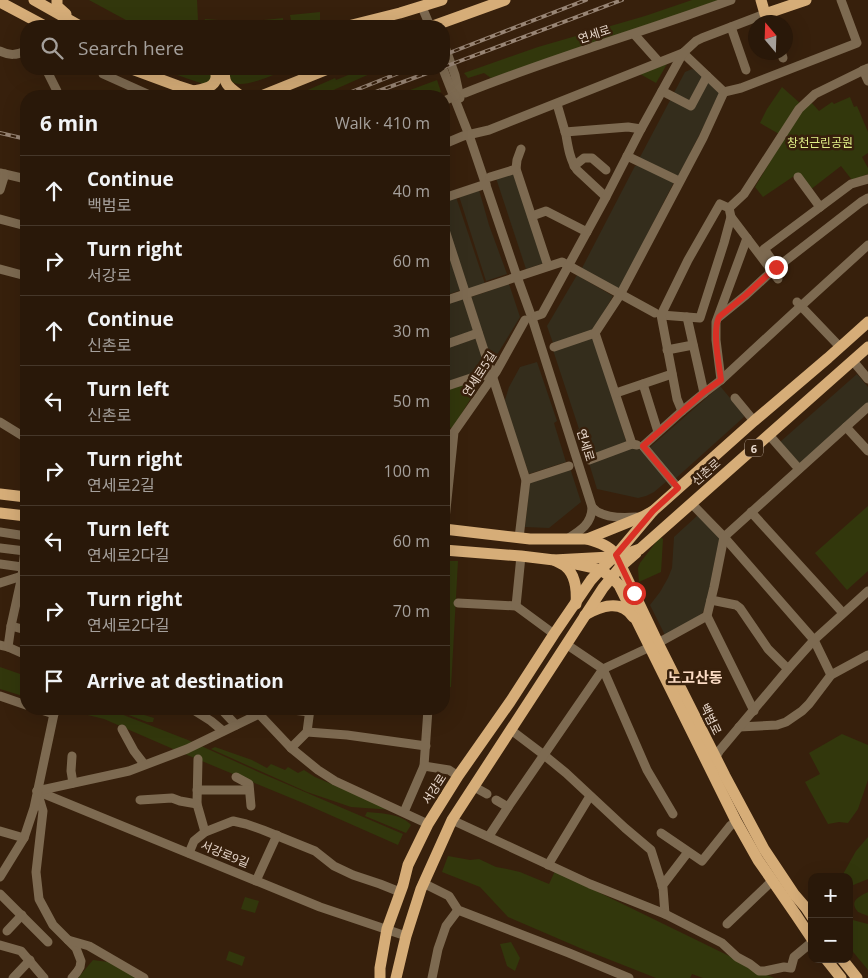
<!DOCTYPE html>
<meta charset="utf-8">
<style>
:root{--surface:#291809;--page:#312112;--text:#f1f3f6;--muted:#a5a09c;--line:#45372a}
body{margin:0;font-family:"Open Sans","Noto Sans KR",sans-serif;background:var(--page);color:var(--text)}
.controls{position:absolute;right:15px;bottom:15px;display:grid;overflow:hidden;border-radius:10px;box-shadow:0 5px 20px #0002}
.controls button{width:45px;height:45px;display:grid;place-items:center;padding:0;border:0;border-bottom:1px solid var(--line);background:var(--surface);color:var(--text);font:25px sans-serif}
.compass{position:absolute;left:748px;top:15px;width:45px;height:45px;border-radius:50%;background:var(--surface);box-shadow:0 5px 20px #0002;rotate:341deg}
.stop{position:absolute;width:15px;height:15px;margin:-11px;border:4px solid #d93025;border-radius:50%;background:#fff}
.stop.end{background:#d93025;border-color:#fff;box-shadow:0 1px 5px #0008}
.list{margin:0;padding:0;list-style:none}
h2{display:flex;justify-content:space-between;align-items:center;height:65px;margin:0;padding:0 20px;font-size:21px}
h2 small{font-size:16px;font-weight:400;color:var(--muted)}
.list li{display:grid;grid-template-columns:32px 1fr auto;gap:15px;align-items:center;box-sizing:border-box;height:70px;padding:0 20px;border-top:1px solid var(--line)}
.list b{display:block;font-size:19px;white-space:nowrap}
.list p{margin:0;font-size:16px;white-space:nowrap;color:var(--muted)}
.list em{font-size:16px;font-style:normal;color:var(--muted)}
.icon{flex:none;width:28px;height:28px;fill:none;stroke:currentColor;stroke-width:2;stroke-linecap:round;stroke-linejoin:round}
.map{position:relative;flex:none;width:868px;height:978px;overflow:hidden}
.search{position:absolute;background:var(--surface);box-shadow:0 5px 20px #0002;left:20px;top:20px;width:430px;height:55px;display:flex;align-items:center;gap:12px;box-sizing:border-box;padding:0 18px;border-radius:20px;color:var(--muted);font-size:19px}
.panel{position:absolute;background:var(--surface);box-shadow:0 5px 20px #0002;left:20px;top:90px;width:430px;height:625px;border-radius:20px}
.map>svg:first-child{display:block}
</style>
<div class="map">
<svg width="868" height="978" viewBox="0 0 868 978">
<rect width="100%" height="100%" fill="#37200c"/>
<g fill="#342d1c">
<polygon points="692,69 699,72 720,94 678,177 639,159 685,72"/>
<polygon points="641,165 674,182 618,292 581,270 635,166"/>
<polygon points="513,172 544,263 526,269 496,178"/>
<polygon points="479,190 489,225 507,274 486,281 459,196"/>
<polygon points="456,197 485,284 468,290 444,217 444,201"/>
<polygon points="444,253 448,254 461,290 444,296"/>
<polygon points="577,275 613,296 593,331 553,343 547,326"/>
<polygon points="509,284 520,317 492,363 471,297"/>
<polygon points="465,298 475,331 444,341 444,305"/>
<polygon points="478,336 487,370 444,385 444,348"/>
<polygon points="590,338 594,339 627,444 586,457 577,430 579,429 553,350"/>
<polygon points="537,362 557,421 554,423 566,462 529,474 504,403 509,387 520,367"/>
<polygon points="857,374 868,387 868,405 801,465 780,442"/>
<polygon points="720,386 745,416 675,479 648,449"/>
<polygon points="633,448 642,450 667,481 654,492 646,496 638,498 597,489 589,463"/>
<polygon points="570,468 581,502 549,528 525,527 530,482"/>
<polygon points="698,515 719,536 720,542 712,589 703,612 699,617 665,635 650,605 660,592 668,578 672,568 674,537"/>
</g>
<g fill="#32370c">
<polygon points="89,0 197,0 198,21 198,23 194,26 137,26"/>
<polygon points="692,0 720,0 491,78 484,73 468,78 464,73 538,47 645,16"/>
<polygon points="320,12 320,20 292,26 290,15"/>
<polygon points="283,18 283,26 202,26 205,19 219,20 227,24"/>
<polygon points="667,64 656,83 640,74"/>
<polygon points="160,69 212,69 215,75 206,85"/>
<path d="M232,69H283L285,70C273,75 244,89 232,82C230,77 228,73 232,69Z"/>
<polygon points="363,69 381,69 320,96 294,96 335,78 336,80"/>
<polygon points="437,80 441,92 430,96 394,96"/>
<polygon points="782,87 801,104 779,134 760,123 767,109"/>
<polygon points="850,97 854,107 857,106 868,132 868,153 862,157 868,168 868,174 852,180 841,166 810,190 797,174 763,197 755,187 800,111 811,102 819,111 832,102 834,104"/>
<polygon points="475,381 477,382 477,388 453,428 444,427 444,390"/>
<polygon points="868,506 868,571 847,590 815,553"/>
<polygon points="660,537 663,539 661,572 639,582 638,568 640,563"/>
<polygon points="444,561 458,561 451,687 444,687"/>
<polygon points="0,667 26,676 26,697 0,689"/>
<polygon points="63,709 108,709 188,740 263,774 403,834 398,845 303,803 180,752 104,719"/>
<polygon points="113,709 132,709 141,711 141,714 154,718 153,722 147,722"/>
<polygon points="842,734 868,745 868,780 858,809 848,823 839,822 828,824 805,782 820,774 809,753"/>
<polygon points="215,747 252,760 267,768 271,764 285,770 288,767 298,773 304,770 315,777 393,810 351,807 307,792 211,749"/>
<path d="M367,812C381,813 402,814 411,825L406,833L365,816Z"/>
<polygon points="868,837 868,879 851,886 849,884 849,877 842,876 856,851"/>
<polygon points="448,856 470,860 479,859 496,867 507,869 520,872 549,884 555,871 774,978 703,978 692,974 690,978 656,978 580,948 508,917 480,887 442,872"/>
<path d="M868,892V916L858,912C849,901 858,897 868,892Z"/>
<polygon points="245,897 259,901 255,913 241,909"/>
<polygon points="849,919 868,924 868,970 849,947"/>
<polygon points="511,942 520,958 515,971 507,966 500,944"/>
<polygon points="229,951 245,957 242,966 226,960"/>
<polygon points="93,960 116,963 140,978 78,978"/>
</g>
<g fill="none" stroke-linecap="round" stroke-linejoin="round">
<g stroke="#7d6a51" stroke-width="9">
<polyline points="422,7 430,26"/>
<polyline points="731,27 746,70"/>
<polyline points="634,34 659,62"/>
<polyline points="444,44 455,75 460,98"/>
<path d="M0,51C10,56 16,55 26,51"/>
<polyline points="781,52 783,58"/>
<polyline points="683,53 724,92"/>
<polyline points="46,69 57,91 56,93 52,96"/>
<polyline points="102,69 103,74 152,96"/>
<path d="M443,69L469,135L515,271L532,318L592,507C592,524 580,531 567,539"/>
<polyline points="863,70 868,81"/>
<polyline points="662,91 691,106 707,76"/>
<polyline points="724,92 741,88 857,43 841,0"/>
<path d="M465,93C552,58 643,32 731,0"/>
<polyline points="444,101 455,96"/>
<path d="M557,104C560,114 563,125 566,135C568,147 570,160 577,170L606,197"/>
<polyline points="565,132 628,127 641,129"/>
<polyline points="444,144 463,136 489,130 683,53"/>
<polyline points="521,149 517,160 516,169 548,266"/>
<polyline points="627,156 679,181"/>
<polyline points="574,166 584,158 592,158 606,170"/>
<polyline points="0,173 26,179"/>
<polyline points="490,177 516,169"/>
<polyline points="798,177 820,207"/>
<polyline points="0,190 5,174"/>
<polyline points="444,198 486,184"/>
<polyline points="729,208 744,194 799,109 815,94 868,68"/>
<polyline points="532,216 546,211 587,232"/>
<polyline points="0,219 26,226"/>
<polyline points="444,227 526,480 519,538"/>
<polyline points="777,267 764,249 851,184 868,179"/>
<polyline points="0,269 26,276"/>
<polyline points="444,301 562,262 655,313"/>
<polyline points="797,302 840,347"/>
<polyline points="661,315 700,318 724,243 731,217"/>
<polyline points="536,316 542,314 606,197 641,129 683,53 696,41 702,38 765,14 769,22"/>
<polyline points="687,317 704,393"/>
<polyline points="719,317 746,295 771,272 861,202 868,198"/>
<polyline points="595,333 632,444"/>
<polyline points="444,345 478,333"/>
<polyline points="554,347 595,333 620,295 703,138 724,92"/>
<polyline points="667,350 693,345"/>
<polyline points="853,361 868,379"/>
<polyline points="721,380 716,340 716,322 747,238"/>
<polyline points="643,384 658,432"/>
<polyline points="444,387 480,375 492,377"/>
<polyline points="616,393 672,374"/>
<polyline points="735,398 754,421"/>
<polyline points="682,411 677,399 661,315 688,260 720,204 729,208 731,217 778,279"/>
<polyline points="0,422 26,438"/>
<polyline points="846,427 868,451"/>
<polyline points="769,435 799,469"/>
<polyline points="643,446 682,411 704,393 721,380 801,306 868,245"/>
<polyline points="643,446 678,488"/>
<polyline points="589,460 632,444 637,445"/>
<polyline points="526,480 569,466"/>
<polyline points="691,503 724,537 814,640 831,675"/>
<path d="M592,507C601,518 623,518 636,517"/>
<polyline points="751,512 843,613"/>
<polyline points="444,529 454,432 496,372 525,320"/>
<polyline points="0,532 26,536"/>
<polyline points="0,548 25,551"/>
<polyline points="0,564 22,567"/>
<polyline points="0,583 22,576 26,577"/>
<polyline points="711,600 736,605 740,608 768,649 788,669"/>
<polyline points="458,603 516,606 554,634"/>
<polyline points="516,606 521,556"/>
<polyline points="707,616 754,711"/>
<polyline points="11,626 26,630"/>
<polyline points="658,643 707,616 714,587 724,537 868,407"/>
<polyline points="566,644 603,669 647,770 673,814"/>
<polyline points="0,645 8,647 26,655"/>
<polyline points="8,647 11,626 22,576 26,540"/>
<polyline points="0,696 26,705"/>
<polyline points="38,709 54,714"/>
<polyline points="192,709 211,721 223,731"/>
<polyline points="221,709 236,725"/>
<polyline points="256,709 259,714 291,748 318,770 335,781 428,824"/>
<polyline points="293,710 309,712"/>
<polyline points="739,727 777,725 786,722 802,711 809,704 831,675 868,655"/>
<polyline points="122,729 134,751 144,764"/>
<polyline points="511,730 544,755 566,773 625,828 651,850 663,888 665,914"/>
<polyline points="307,732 347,735 426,746"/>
<polyline points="291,748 307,732 310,709"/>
<polyline points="72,756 71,771 73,783"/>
<polyline points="198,759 197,804 205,832"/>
<polyline points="714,760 720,750 788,669 814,640 868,591"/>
<polyline points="424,766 449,770 458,776"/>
<polyline points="236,777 249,784 251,806"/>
<polyline points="478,789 487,794"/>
<polyline points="197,790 249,790"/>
<polyline points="37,791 320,907 406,936"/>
<polyline points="37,791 129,771 187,749 259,714"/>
<polyline points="37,791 43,811 36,872 39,899 53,925 76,948 81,961 80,967 77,972 72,978"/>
<polyline points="140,800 172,798 180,801 197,804"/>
<polyline points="496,800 508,807"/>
<polyline points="404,812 424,766 428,709"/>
<polyline points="452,820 590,884 665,914 722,943 737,957 750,964 759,971 765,971 784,967 791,968 794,957 812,942"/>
<polyline points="0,831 24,838"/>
<polyline points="661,833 702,861 730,826 736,821"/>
<polyline points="489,836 508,807 603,669 650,647"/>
<polyline points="189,853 194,841 205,832 233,821 246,824 263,830 315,851 334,866 353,875 380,884 400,892"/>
<polyline points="548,865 590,796"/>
<polyline points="0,877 24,838 34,808 55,709"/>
<polyline points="256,881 277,835"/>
<polyline points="423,883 449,896 458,910 569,953 629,978"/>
<polyline points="662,886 688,852"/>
<polyline points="0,894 48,942"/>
<polyline points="727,924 772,881"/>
<polyline points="7,931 22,915"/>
<polyline points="68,940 89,946 144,978"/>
<polyline points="0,945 21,951 44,978"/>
<polyline points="13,978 30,960"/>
<polyline points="432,978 438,949 446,926 458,910"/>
</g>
<g stroke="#d6ad78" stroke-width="11">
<polyline points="34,0 80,26"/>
<polyline points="57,0 57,6 66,14"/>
<polyline points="761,0 765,14 806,0"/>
<polyline points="0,2 45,26"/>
<polyline points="348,26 400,13 442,0"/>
<polyline points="433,26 505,0"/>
<polyline points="132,69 178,86 209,96"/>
<path d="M225,69C222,84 230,88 241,96"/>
<path d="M194,91C208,88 220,86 215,69"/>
<polyline points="261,96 328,69"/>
<polyline points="0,494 26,497"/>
<polyline points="0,513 26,516"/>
<polyline points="444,529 530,539 587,539 644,516 653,511 754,421 828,358 868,322"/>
<path d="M587,539C598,542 610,546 616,555L658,643L725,776L764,849L794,894L806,908L812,917"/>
<polyline points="444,550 521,556 554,560 610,557 616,555 623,555 640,549 868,347"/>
<path d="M554,560C558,562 562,564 565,566C576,575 577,591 576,604"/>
<path d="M576,564C596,568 604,569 619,585L736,821L758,860L796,915L812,939"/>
<path d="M585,615C601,606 621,599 633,617"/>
<polyline points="826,959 841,978"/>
<polyline points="842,959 857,978"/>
<polyline points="380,978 380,968 387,929 403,885 408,865 428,824 458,776 510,702 554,634 591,580 600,570 616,555 653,511"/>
<polyline points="396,978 406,936 421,889 452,820 603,588 621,566 636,553"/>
</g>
<g stroke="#988575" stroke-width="4">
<g id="rail">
<polyline points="444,55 586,0"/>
<polyline points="444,67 622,0"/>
<polyline points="341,96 409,69"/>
<polyline points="365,96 438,69"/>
<polyline points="0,133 26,139"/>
</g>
</g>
<use href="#rail" stroke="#37200c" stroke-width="2" stroke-dasharray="5.5" stroke-linecap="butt"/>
</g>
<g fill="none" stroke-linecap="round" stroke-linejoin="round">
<path stroke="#d93025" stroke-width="6" d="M634,593L616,555L653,511L678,488L643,446L704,392L721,380C719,364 712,331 719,317L746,295L776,267"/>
</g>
<g text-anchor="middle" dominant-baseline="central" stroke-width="5" stroke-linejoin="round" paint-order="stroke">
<rect fill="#37200c" stroke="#b3a192" stroke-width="1" x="745" y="439.5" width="18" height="17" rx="4"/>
<g font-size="11" font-weight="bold" fill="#e8d8cc">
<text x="754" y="448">6</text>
</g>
<g font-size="12" fill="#e8d8cc" stroke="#37200c">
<text transform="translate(594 34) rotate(-18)">연세로</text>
<text transform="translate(479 374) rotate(-57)">연세로5길</text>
<text transform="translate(586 445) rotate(73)">연세로</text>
<text transform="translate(706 472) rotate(-41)">신촌로</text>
<text transform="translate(711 719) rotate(64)">백범로</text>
<text transform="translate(434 789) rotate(-57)">서강로</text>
<text transform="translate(225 854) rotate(22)">서강로9길</text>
</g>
<g font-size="12" fill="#e0ee86" stroke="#37200c">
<text x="820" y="142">창천근린공원</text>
</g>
<g font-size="15" font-weight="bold" fill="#fcdcc5" stroke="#37200c">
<text x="695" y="677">노고산동</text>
</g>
</g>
</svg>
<div class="controls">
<button>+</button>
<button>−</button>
</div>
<svg class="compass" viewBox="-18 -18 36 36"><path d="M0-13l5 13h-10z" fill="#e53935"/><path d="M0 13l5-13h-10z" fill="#a5a09c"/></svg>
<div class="stop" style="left:634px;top:593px"></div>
<div class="stop end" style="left:776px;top:267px"></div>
<div class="search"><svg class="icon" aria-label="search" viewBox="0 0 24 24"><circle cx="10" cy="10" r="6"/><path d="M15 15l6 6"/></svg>Search here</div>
<section class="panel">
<h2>6 min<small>Walk · 410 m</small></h2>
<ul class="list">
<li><svg class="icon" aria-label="ahead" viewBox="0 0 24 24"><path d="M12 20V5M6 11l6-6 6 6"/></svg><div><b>Continue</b><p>백범로</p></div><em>40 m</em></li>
<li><svg class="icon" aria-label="right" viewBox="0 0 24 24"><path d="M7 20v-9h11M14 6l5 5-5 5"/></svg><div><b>Turn right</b><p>서강로</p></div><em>60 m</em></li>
<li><svg class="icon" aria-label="ahead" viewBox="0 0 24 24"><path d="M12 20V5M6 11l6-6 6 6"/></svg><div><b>Continue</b><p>신촌로</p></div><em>30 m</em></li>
<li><svg class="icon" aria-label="left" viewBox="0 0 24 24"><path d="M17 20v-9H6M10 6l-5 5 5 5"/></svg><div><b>Turn left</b><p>신촌로</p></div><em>50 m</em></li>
<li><svg class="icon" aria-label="right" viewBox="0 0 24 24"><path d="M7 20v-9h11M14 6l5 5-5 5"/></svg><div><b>Turn right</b><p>연세로2길</p></div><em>100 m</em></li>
<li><svg class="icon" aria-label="left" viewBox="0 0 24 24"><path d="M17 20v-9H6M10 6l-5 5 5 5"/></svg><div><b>Turn left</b><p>연세로2다길</p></div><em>60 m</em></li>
<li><svg class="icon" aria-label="right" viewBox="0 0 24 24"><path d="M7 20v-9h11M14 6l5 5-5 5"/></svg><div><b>Turn right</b><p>연세로2다길</p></div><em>70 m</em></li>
<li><svg class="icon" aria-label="arrive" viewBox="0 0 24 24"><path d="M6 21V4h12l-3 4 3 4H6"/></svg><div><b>Arrive at destination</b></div></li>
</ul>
</section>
</div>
